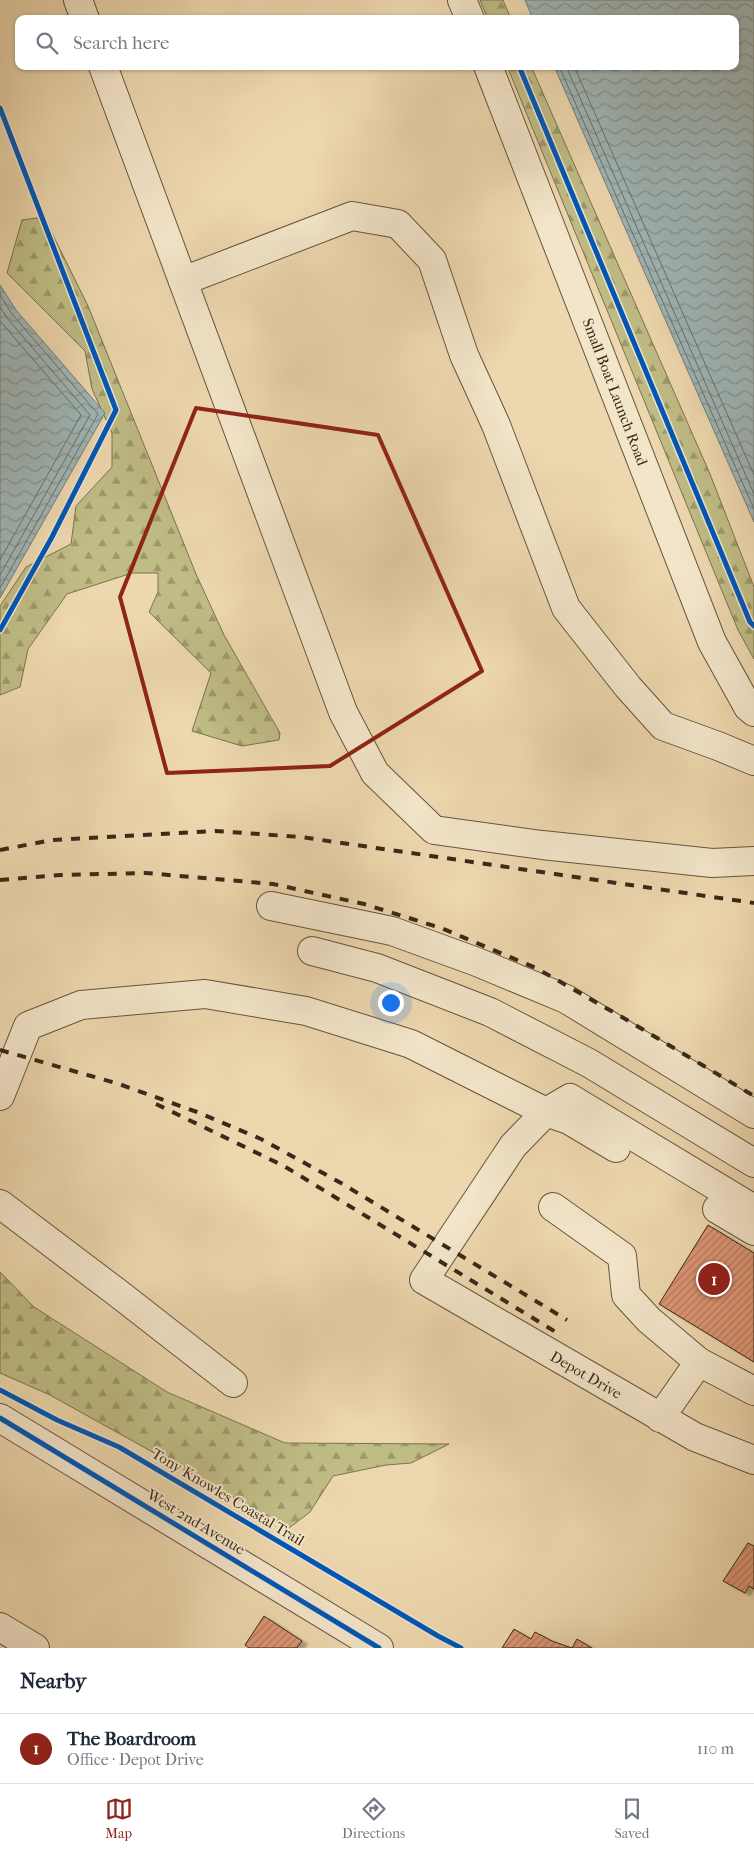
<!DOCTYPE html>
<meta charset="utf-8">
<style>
:root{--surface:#fff;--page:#f2f2f3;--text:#1f2937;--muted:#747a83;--line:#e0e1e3;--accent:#8f2418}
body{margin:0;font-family:"IM FELL French Canon",serif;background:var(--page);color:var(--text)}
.you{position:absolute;left:390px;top:1002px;width:18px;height:18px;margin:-12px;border:4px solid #fff;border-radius:50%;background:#1a73e8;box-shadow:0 0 0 8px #1a73e833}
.badge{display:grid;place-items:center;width:32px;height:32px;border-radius:50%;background:var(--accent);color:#fff;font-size:16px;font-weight:700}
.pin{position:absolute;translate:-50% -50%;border:2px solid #fff;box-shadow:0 1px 5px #0006}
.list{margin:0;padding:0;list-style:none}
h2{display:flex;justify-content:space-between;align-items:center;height:65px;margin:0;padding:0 20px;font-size:21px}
h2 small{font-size:16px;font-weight:400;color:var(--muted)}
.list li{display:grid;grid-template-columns:32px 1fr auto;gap:15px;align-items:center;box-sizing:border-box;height:70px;padding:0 20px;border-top:1px solid var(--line)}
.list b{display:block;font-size:19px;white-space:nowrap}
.list p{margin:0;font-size:16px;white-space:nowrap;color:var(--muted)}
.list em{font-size:16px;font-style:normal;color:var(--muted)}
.icon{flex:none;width:28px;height:28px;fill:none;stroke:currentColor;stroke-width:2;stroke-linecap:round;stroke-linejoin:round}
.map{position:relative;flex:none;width:754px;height:1648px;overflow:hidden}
.search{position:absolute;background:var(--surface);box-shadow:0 1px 4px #0004;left:15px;right:15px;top:15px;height:55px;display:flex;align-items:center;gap:12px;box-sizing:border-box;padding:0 18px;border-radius:10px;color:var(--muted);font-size:19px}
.sheet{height:135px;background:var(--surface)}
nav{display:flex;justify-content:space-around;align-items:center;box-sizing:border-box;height:70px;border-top:1px solid var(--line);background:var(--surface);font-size:14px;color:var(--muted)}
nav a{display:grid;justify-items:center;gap:2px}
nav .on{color:var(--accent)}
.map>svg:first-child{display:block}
</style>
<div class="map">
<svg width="754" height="1648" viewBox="0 0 754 1648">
<defs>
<pattern id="forest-firs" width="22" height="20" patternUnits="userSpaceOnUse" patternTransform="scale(1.25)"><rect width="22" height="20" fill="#bfbc85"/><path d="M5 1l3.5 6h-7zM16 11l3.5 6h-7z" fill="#9c996c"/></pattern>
<pattern id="water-waves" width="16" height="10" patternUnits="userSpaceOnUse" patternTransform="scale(1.25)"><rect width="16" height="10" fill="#9fb6b7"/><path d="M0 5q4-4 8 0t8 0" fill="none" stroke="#839494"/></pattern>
<pattern id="building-hatch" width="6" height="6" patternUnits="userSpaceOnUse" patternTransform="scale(1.25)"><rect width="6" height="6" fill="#dd9675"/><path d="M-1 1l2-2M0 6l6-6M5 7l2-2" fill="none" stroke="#b47a5f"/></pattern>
<filter id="shadow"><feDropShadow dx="5.5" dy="3" stdDeviation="1" flood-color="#0004"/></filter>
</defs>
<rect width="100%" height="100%" fill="#edd7ae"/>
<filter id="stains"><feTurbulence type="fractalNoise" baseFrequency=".004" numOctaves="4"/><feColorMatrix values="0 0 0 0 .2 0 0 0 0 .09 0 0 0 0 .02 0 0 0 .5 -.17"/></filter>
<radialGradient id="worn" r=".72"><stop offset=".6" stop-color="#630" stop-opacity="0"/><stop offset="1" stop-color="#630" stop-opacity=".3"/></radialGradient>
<g fill="url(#forest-firs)" stroke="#7c724e">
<polygon points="480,0 503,0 511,19 488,19"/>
<polygon points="507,66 531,66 710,474 754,587 754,659 738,630"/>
<polygon points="44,217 88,306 196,574 224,635 280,733 279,740 242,746 192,731 211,673 149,612 158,592 158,573 132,573 67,594 28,649 20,687 0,695 0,606 26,567 71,544 76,506 112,467 112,433 92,389 85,351 7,273 22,220"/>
<polygon points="0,1272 34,1307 167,1392 285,1443 449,1444 411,1463 386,1465 333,1476 310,1512 289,1528 50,1395 0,1373"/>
</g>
<g fill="url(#water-waves)" stroke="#767e77">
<polygon points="525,0 754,0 754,522 554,66 735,66 735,19 533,19"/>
<polygon points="0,285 16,310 105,413 0,598"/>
</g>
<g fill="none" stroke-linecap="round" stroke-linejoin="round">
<g stroke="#6c7068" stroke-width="1">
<polyline points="559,66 754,509"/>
<polyline points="566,66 754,494"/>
<polyline points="574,66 754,475"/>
<polyline points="0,295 12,314 98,414 0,588"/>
<polyline points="0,307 7,318 90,415 0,575"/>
<polyline points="0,321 81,415 0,560"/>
</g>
</g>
<g fill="url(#building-hatch)" stroke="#392918" filter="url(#shadow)">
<polygon points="708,1225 754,1253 754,1362 659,1304"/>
<polygon points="748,1543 754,1546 754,1589 749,1586 745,1593 723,1581"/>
<polygon points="264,1616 302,1641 297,1648 249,1648 245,1645"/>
<polygon points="514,1629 531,1639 535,1632 552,1641 572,1648 577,1639 592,1648 502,1648"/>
</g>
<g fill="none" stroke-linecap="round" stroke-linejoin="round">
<g stroke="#66543e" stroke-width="30">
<g id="minor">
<polyline points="78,0 85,19"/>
<polyline points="462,0 470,19"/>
<polyline points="103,66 343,712 375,773 434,830 542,845 712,863 754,861"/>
<polyline points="488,66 712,642 748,707 754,712"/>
<polyline points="183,281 352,216 398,224 432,260 464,355 496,425 566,608 628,687 663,726 718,746 754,761"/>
<polyline points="271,906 392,931 477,962 566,999 754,1114"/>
<polyline points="312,951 377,968 490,1012 589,1063 754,1163"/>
<polyline points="0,1096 28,1026 81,1005 205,994 306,1011 411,1044 546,1112 570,1098 754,1209"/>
<polyline points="616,1148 569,1120 546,1112 513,1146 424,1280 695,1437 754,1460"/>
<polyline points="0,1204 119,1294 233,1383"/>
<polyline points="553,1207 622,1256 626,1295 649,1320 699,1362"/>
<polyline points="717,1209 754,1231"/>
<polyline points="0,1418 379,1648"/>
<polyline points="660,1418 699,1362 754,1391"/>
<polyline points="0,1627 35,1648"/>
</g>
</g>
<use href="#minor" stroke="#f3e5ca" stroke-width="28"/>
<g stroke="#392918" stroke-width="4" stroke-dasharray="9 9" stroke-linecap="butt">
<polyline points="0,850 52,840 215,831 301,837 754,903"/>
<polyline points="0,880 60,875 146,873 273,884 364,904 441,928 536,968 627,1020 754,1096"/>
<polyline points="0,1050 119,1084 197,1112 261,1139 341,1183 567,1320"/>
<polyline points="156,1104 284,1166 559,1334"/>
</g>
<g stroke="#f3e5ca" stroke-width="8">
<g id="cycleway">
<polyline points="519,66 750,622 754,626"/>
<polyline points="0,108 116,410 52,537 0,630"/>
<polyline points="0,1390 57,1420 119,1447 438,1636 461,1648"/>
<polyline points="0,1418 379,1648"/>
</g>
</g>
<use href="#cycleway" stroke="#0057b8" stroke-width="5"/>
</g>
<path fill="none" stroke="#8f2418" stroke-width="4" stroke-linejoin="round" d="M196,408L378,435L482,671L330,766L167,773L120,597Z"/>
<g text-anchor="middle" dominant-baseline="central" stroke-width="4" stroke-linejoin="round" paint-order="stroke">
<g font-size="15" fill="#392918" stroke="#f3e5ca">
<text transform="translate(615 392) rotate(69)">Small Boat Launch Road</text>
<text transform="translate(586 1375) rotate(30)">Depot Drive</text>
<text transform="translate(228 1497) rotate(31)">Tony Knowles Coastal Trail</text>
<text transform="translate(196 1522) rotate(31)">West 2nd Avenue</text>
</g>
</g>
<rect width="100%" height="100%" filter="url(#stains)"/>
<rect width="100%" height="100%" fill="url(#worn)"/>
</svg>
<div class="you"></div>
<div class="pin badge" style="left:714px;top:1279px">1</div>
<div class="search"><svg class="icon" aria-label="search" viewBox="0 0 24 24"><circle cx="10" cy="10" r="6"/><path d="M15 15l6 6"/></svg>Search here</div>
</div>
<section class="sheet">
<h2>Nearby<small></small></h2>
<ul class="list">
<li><span class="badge">1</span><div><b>The Boardroom</b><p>Office · Depot Drive</p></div><em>110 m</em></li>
</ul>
</section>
<nav>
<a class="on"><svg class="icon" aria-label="map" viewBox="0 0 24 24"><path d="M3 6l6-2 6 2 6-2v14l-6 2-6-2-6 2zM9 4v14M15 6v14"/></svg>Map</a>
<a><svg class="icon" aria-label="directions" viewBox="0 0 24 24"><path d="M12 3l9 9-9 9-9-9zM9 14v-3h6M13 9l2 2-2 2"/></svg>Directions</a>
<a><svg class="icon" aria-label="saved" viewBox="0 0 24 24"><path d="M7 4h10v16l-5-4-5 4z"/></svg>Saved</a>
</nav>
